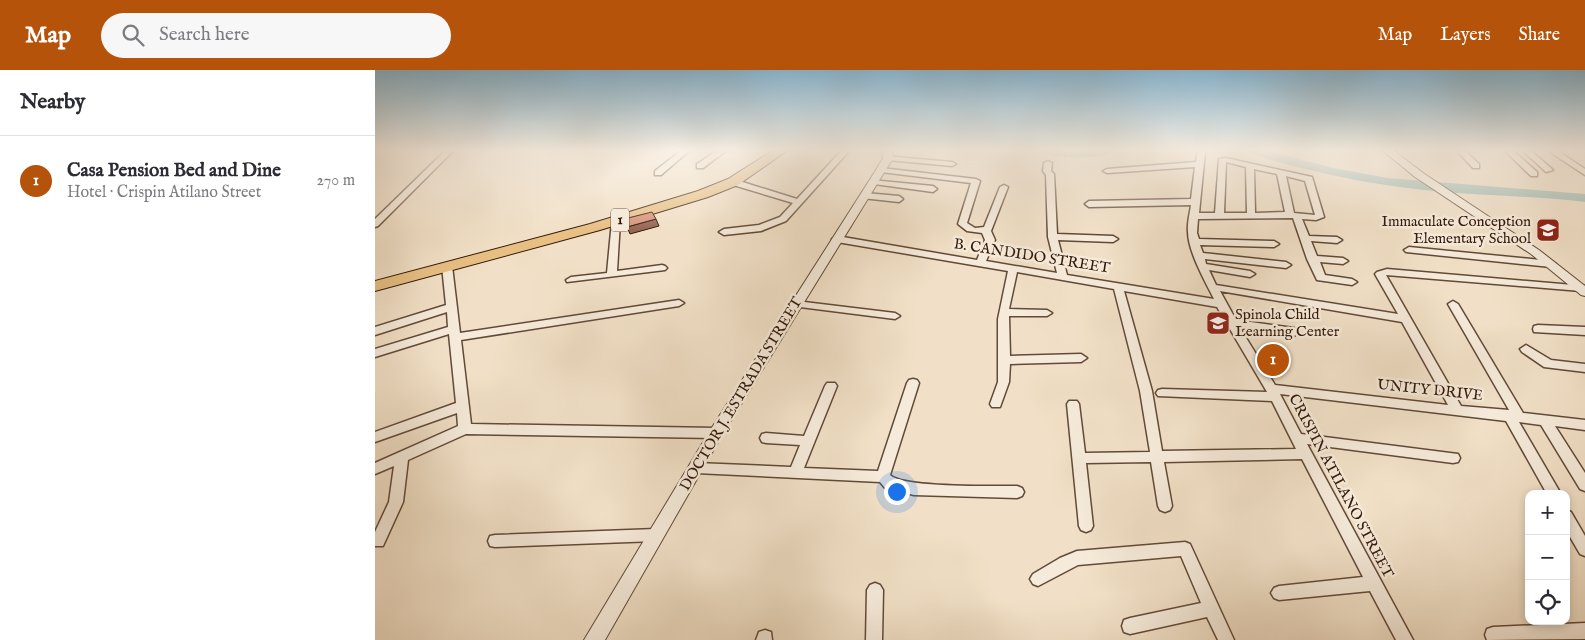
<!DOCTYPE html>
<meta charset="utf-8">
<style>
:root{--surface:#fff;--page:#f7f7f7;--text:#2b2b33;--muted:#7c7c81;--line:#e1e1e2;--accent:#b45309}
body{margin:0;font-family:"IM FELL English",serif;background:var(--page);color:var(--text)}
.controls{position:absolute;right:15px;bottom:15px;display:grid;overflow:hidden;border-radius:10px;box-shadow:0 2px 8px #0003}
.controls button{width:45px;height:45px;display:grid;place-items:center;padding:0;border:0;border-bottom:1px solid var(--line);background:var(--surface);color:var(--text);font:25px sans-serif}
.you{position:absolute;left:521px;top:421px;width:18px;height:18px;margin:-12px;border:4px solid #fff;border-radius:50%;background:#1a73e8;box-shadow:0 0 0 8px #1a73e833}
.badge{display:grid;place-items:center;width:32px;height:32px;border-radius:50%;background:var(--accent);color:#fff;font-size:16px;font-weight:700}
.pin{position:absolute;translate:-50% -50%;border:2px solid #fff;box-shadow:0 1px 5px #0006}
.list{margin:0;padding:0;list-style:none}
h2{display:flex;justify-content:space-between;align-items:center;height:65px;margin:0;padding:0 20px;font-size:21px}
h2 small{font-size:16px;font-weight:400;color:var(--muted)}
.list li{display:grid;grid-template-columns:32px 1fr auto;gap:15px;align-items:center;box-sizing:border-box;height:90px;padding:0 20px;border-top:1px solid var(--line)}
.list b{display:block;font-size:19px;white-space:nowrap}
.list p{margin:0;font-size:16px;white-space:nowrap;color:var(--muted)}
.list em{font-size:16px;font-style:normal;color:var(--muted)}
.icon{flex:none;width:28px;height:28px;fill:none;stroke:currentColor;stroke-width:2;stroke-linecap:round;stroke-linejoin:round}
.map{position:relative;flex:none;width:1210px;height:570px;overflow:hidden}
header{display:flex;align-items:center;gap:30px;box-sizing:border-box;height:70px;padding:0 25px;background:var(--accent);color:#fff}
header strong{font-size:24px}
nav{display:flex;gap:28px;margin-inline-start:auto;font-size:18px}
.search{width:350px;height:45px;background:var(--page);display:flex;align-items:center;gap:12px;box-sizing:border-box;padding:0 18px;border-radius:28px;color:var(--muted);font-size:19px}
main{display:flex}
aside{flex:1;background:var(--surface)}
.map>svg:first-child{display:block}
</style>
<header>
<strong>Map</strong>
<div class="search"><svg class="icon" aria-label="search" viewBox="0 0 24 24"><circle cx="10" cy="10" r="6"/><path d="M15 15l6 6"/></svg>Search here</div>
<nav><a>Map</a><a>Layers</a><a>Share</a></nav>
</header>
<main>
<aside>
<h2>Nearby<small></small></h2>
<ul class="list">
<li><span class="badge">1</span><div><b>Casa Pension Bed and Dine</b><p>Hotel · Crispin Atilano Street</p></div><em>270 m</em></li>
</ul>
</aside>
<div class="map">
<svg width="1210" height="570" viewBox="0 0 1210 570">
<rect width="100%" height="100%" fill="#f1e0c7"/>
<filter id="stains"><feTurbulence type="fractalNoise" baseFrequency=".004" numOctaves="4"/><feColorMatrix values="0 0 0 0 .2 0 0 0 0 .09 0 0 0 0 .02 0 0 0 .5 -.17"/></filter>
<radialGradient id="worn" r=".72"><stop offset=".6" stop-color="#630" stop-opacity="0"/><stop offset="1" stop-color="#630" stop-opacity=".3"/></radialGradient>
<g fill="none" stroke-linecap="round" stroke-linejoin="round">
<g fill="#9bbdb7" fill-rule="evenodd">
<path d="M667,80H740C730,90 677,90 667,80Z"/>
<path d="M872,80H890L958,98L1013,108L1210,124V132C1163,126 1116,126 1069,122C1002,116 937,103 874,83Z"/>
</g>
<g stroke="#624a38" stroke-width="3">
<g id="minor">
<polygon points="71,80 79,80 3,156 0,157 0,149"/>
<polygon points="307,80 315,80 286,105 280,105 280,101"/>
<polygon points="343,80 352,80 328,98 322,98 322,94"/>
<polygon points="467,80 475,80 411,151 386,161 349,165 344,162 349,159 384,155 405,147 418,133 355,114 355,110 361,110 422,129"/>
<path d="M823,80L830,82L824,143H840L844,89L851,88L937,107L949,147L941,150L927,149L934,166L962,167L967,170L962,173L936,171L942,186L968,188L973,191L968,194L945,192L950,205L977,209L982,212L977,215L942,210L932,189L918,148L823,149L822,163L824,169L899,171L904,174L899,177L825,175L828,183L911,192L916,195L911,198L830,189L831,194L875,201L880,204L875,207L834,200L841,215L1023,244L1000,204L1002,202L1012,199L1210,216V220L1206,221L1011,205L1086,336L1134,340L1073,234L1078,231L1083,234L1148,343L1210,350V360L1180,356L1210,403V421L1205,419L1166,355L1144,352L1186,424H1172L1131,351L905,324L926,364L1083,384L1085,388L1083,392L1078,393L932,374L1038,570H1021L995,521L904,530L899,528L896,523L899,518L904,516L988,507L927,389L789,392L797,436L795,440L790,442L785,440L783,436L776,392L711,393L718,456L716,460L711,462L706,460L704,456L692,334L694,331H702L704,334L710,383L775,382L765,321L739,219L642,202L634,239L672,240L677,243L672,246H634L635,286L706,284L712,288L706,292L635,294L634,312L625,337H617L615,334L623,312V249L633,201L462,172L457,169L462,166L602,190L610,170L607,163L592,161L583,154L596,113L506,102L502,100L506,98L601,109L605,111L592,153L600,158L609,157L625,117L629,115L633,117L616,161L620,170L611,191L682,203L673,167L671,105L668,101L669,93L673,91L677,93L676,101L679,104L682,164L738,166L743,169L738,172L683,170L692,205L839,229C830,211 813,181 813,162C812,153 815,143 816,135L714,137L710,134L714,131L816,129L820,97L732,103L728,101L732,99L821,92ZM851,92L871,97L872,143H849ZM879,99L902,104L910,142L880,143ZM911,106L930,111L940,145L919,143ZM749,221L842,237L892,322L787,319L783,320L781,323L783,326L897,331L921,379L787,381L777,321ZM845,221L1027,252L1073,335L900,315L865,258L919,266L924,262L919,258L861,250Z"/>
<polygon points="1081,80 1089,80 1104,94 1104,98 1098,98"/>
<polygon points="1129,80 1137,80 1162,102 1162,106 1156,106"/>
<polygon points="1147,80 1155,80 1178,100 1171,102"/>
<polygon points="1172,80 1181,80 1210,99 1210,105"/>
<polygon points="510,86 577,92 581,94 577,96 513,90 510,90"/>
<polygon points="496,110 558,116 562,119 558,122 499,114 496,114"/>
<polygon points="490,123 524,126 528,129 524,132 487,128 487,124"/>
<polygon points="241,148 245,151 242,201 287,195 290,196 292,198 290,200 192,212 191,210 196,207 232,203 237,151"/>
<polygon points="1034,177 1176,191 1181,194 1176,197 1031,182 1029,180"/>
<polygon points="72,193 77,196 85,263 304,230 309,233 304,236 86,270 96,354 341,358 345,360 347,363 345,366 341,368 91,364 33,390 28,432 8,476 0,476 0,462 14,432 19,396 0,404 0,393 83,356 82,343 0,372 0,362 81,333 74,264 0,287 0,279 73,257 72,242 0,265 0,257 71,235 67,196"/>
<polygon points="421,231 520,243 525,246 520,249 417,236 416,234 417,232"/>
<polygon points="1163,255 1210,257 1210,265 1159,262 1158,259 1159,256"/>
<polygon points="1151,275 1176,290 1210,294 1210,302 1169,297 1147,282 1145,279"/>
<path d="M538,309L542,310L544,313L515,405C528,418 619,416 642,416L647,418L649,422L647,426L642,428L539,425L510,418L505,412L321,403L316,402L314,398L316,394L321,393L416,397L425,375L391,373L387,372L385,368L387,364L391,363L429,366L450,316L452,313H460L462,316L429,398L503,401L532,313L534,310Z"/>
<polygon points="1191,440 1196,442 1210,466 1210,486 1205,484 1191,460"/>
<polygon points="281,459 286,460 288,465 286,470 281,471 120,477 115,476 113,471 115,466 120,465"/>
<polygon points="810,472 815,474 859,570 843,570 832,547 755,564 749,562 747,556 749,550 755,548 826,533 806,486 703,495 663,516 658,514 655,509 658,504 685,488 702,481"/>
<polygon points="500,513 505,515 508,520 507,570 491,570 492,520 495,515"/>
<polygon points="1210,553 1210,569 1112,570 1110,565 1112,559 1118,557"/>
<polygon points="390,560 396,562 397,570 381,570 384,562"/>
</g>
</g>
<g stroke="#624a38" stroke-width="2">
<g id="tertiary">
<polygon points="507,80 517,80 518,88 346,367 230,570 209,570 336,359 501,100 508,88"/>
<polygon points="1007,80 1018,80 1048,103 1164,180 1210,216 1210,226 1206,225 1156,184 1040,107"/>
</g>
</g>
<g stroke="#331809" stroke-width="2">
<polygon id="trunk" points="399,80 413,80 363,115 333,127 225,160 0,221 0,211 215,154 323,121 353,109"/>
</g>
<use href="#minor" fill="#f6ebdb" fill-rule="evenodd"/>
<use href="#tertiary" fill="#f6ebdb" fill-rule="evenodd"/>
<use href="#trunk" fill="#e8c084" fill-rule="evenodd"/>
</g>
<polygon fill="#976755" stroke="#331809" points="281,149 284,156 255,164 252,157"/>
<polygon fill="#d8937a" stroke="#331809" points="277,142 281,149 252,157 249,149"/>
<linearGradient id="sky" x2="0" y2="1"><stop stop-color="#89b8d4"/><stop offset="0.5" stop-color="#f9f1e6"/><stop offset="1" stop-color="#f9f1e6" stop-opacity="0"/></linearGradient>
<rect width="1210" height="160" fill="url(#sky)"/>
<defs>
<g id="school-square" transform="scale(1.25)"><rect x="-9" y="-9" width="18" height="18" rx="4" fill="#8f2418" stroke="#f6ebdb"/><path d="M0-5L7-2L0 1L-7-2ZM-4 1L0 2.5L4 1V4Q0 6-4 4Z" fill="#fff"/></g>
</defs>
<g fill-rule="evenodd">
<use href="#school-square" x="1173" y="160"/>
<use href="#school-square" x="843" y="253"/>
</g>
<g text-anchor="middle" dominant-baseline="central" stroke-width="5" stroke-linejoin="round" paint-order="stroke">
<rect fill="#f6ebdb" stroke="#6e5748" stroke-width="1" x="236" y="138.5" width="18" height="23" rx="4"/>
<g font-size="14" font-weight="bold" fill="#331809">
<text x="245" y="150">1</text>
</g>
<g font-size="15" fill="#331809" stroke="#f6ebdb" text-anchor="end">
<text x="1156" y="151">Immaculate Conception<tspan x="1156" dy="17">Elementary School</tspan></text>
<text x="860" y="244" text-anchor="start">Spinola Child<tspan x="860" dy="17">Learning Center</tspan></text>
</g>
<g font-size="15" fill="#331809" stroke="#f6ebdb">
<text transform="translate(657 186) rotate(9)">B. CANDIDO STREET</text>
<text transform="translate(1055 320) rotate(6)">UNITY DRIVE</text>
<text transform="translate(366 324) rotate(-59)">DOCTOR J. ESTRADA STREET</text>
<text transform="translate(966 416) rotate(62)">CRISPIN ATILANO STREET</text>
</g>
</g>
<rect width="100%" height="100%" filter="url(#stains)"/>
<rect width="100%" height="100%" fill="url(#worn)"/>
</svg>
<div class="controls">
<button>+</button>
<button>−</button>
<button><svg class="icon" aria-label="locate" viewBox="0 0 24 24"><circle cx="12" cy="12" r="6"/><path d="M12 2v4M12 18v4M2 12h4M18 12h4"/></svg></button>
</div>
<div class="you"></div>
<div class="pin badge" style="left:898px;top:290px">1</div>
</div>
</main>
